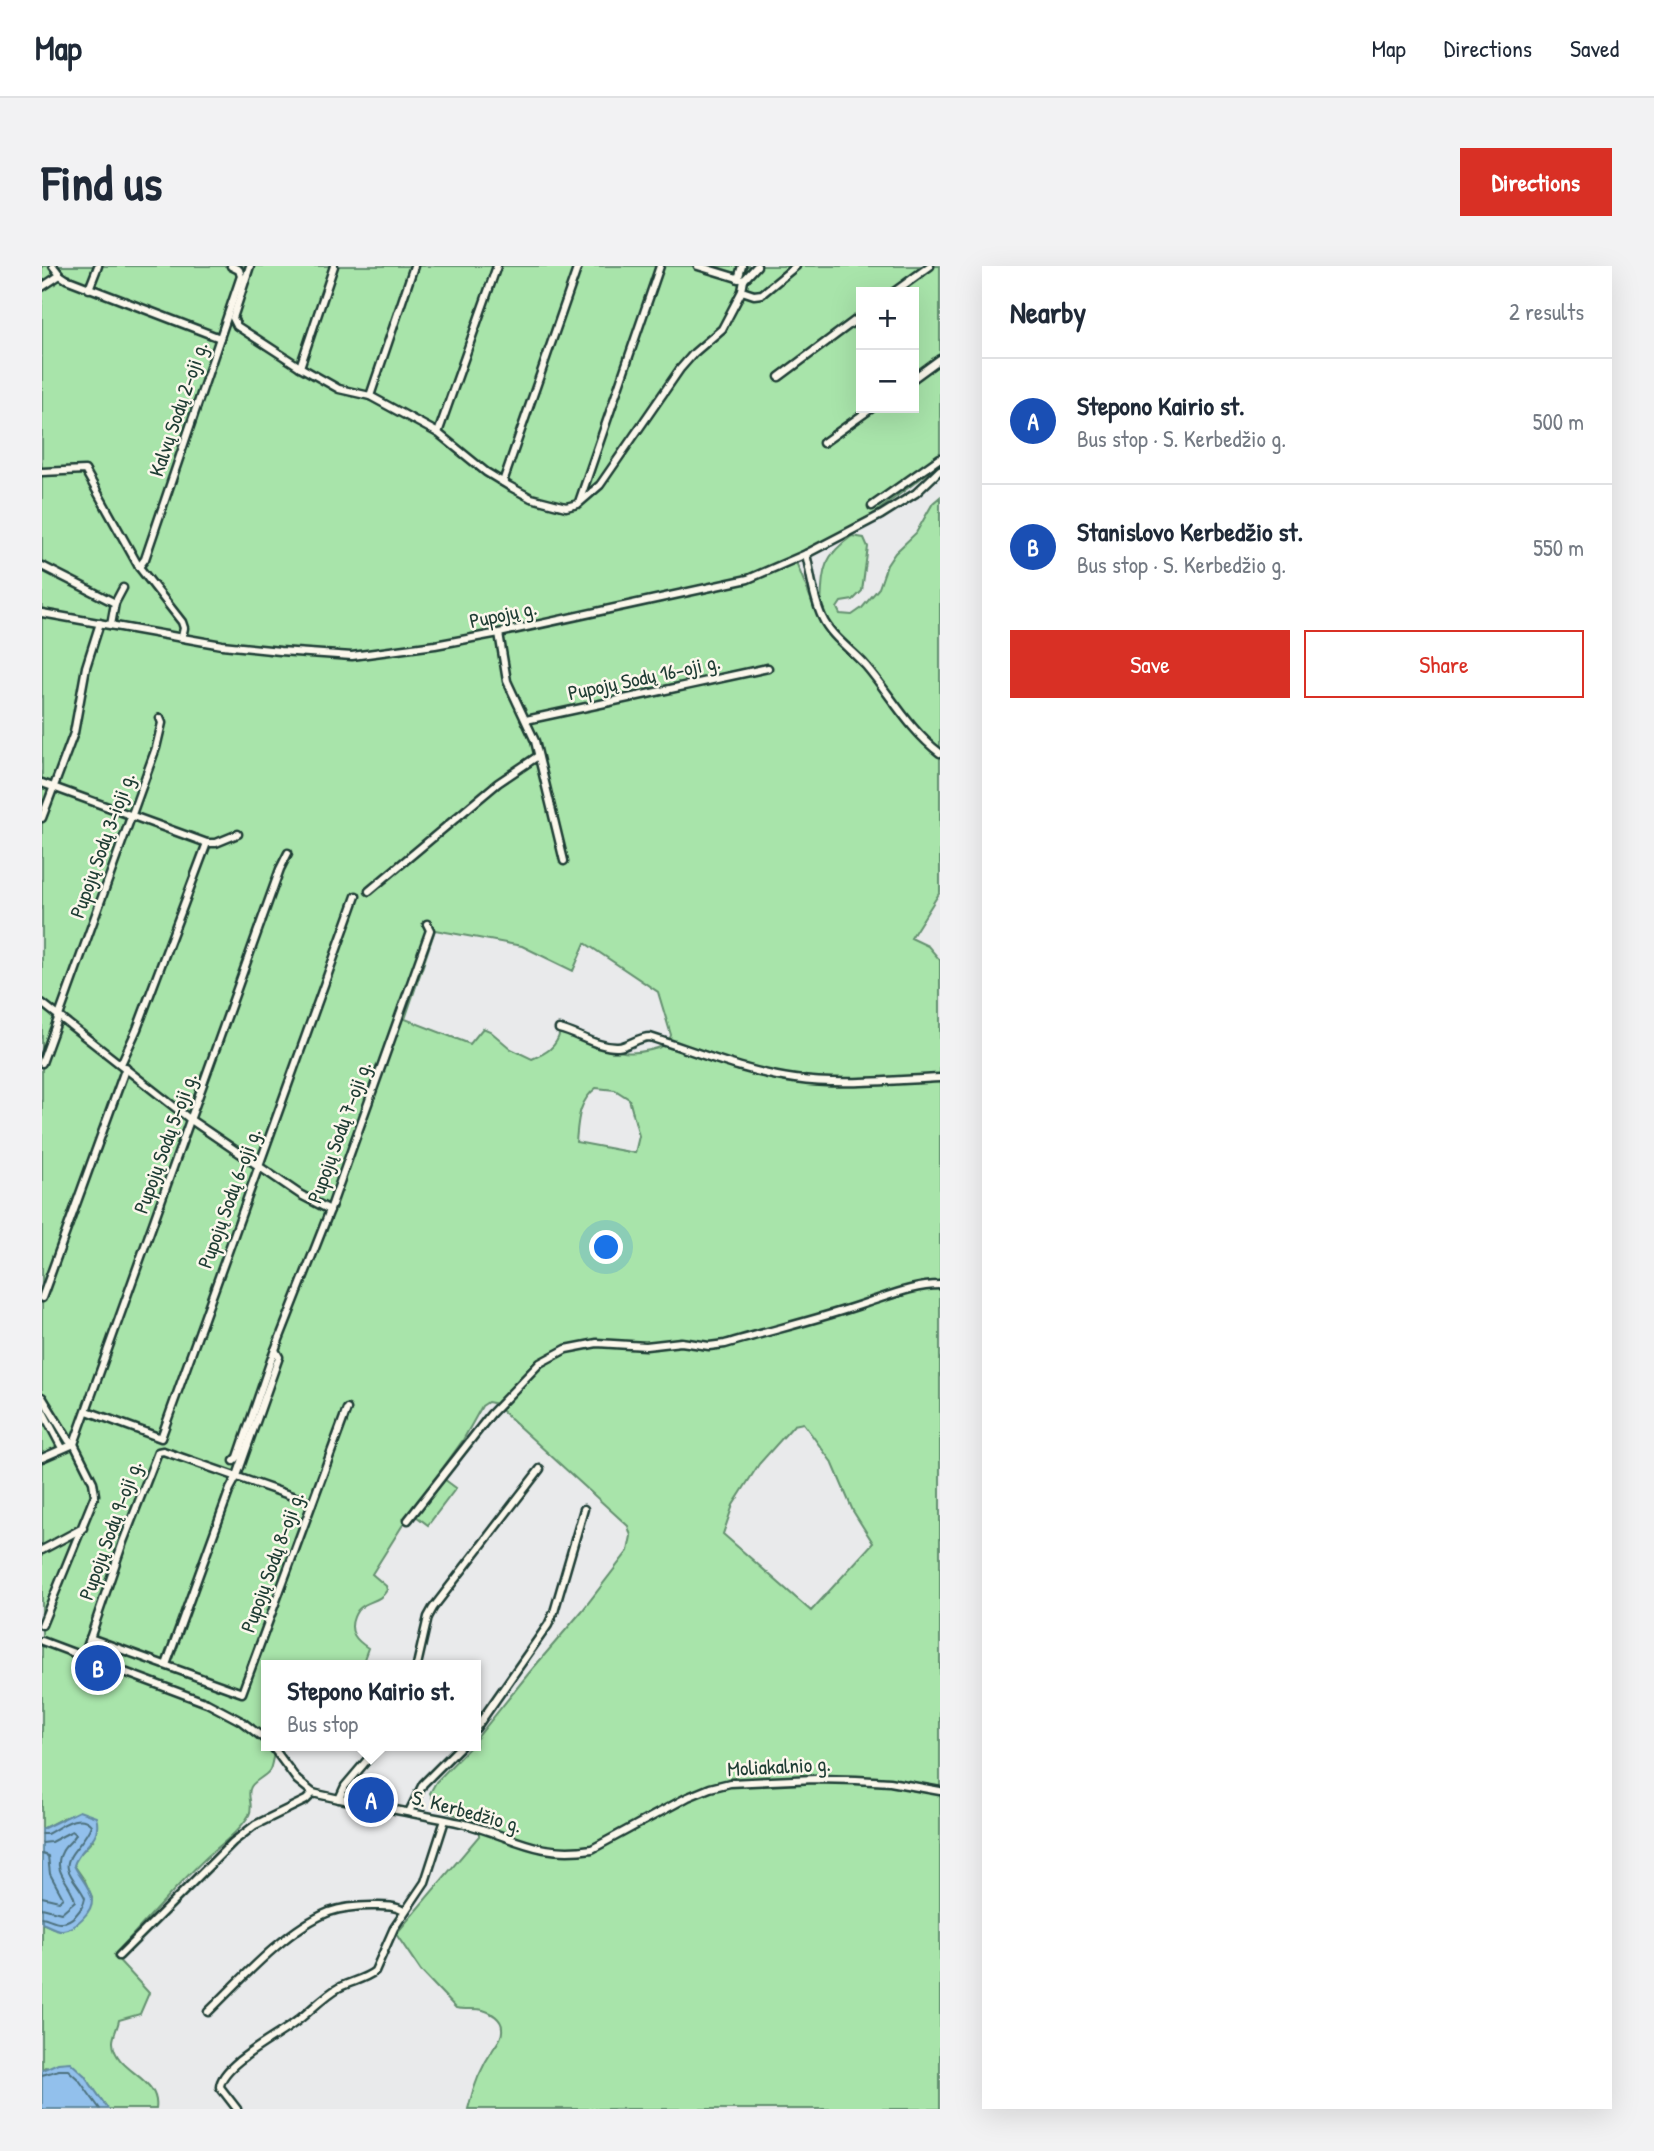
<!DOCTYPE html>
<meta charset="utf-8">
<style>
:root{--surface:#fff;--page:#f2f2f3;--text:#1f2937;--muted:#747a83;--line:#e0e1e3;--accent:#d93025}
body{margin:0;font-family:"Patrick Hand",sans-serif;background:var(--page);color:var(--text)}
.controls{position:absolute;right:21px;top:21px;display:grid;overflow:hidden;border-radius:0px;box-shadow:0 7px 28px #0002}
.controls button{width:63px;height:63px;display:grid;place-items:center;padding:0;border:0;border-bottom:2px solid var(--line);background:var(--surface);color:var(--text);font:35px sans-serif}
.you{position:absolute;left:565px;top:982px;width:24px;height:24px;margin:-18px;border:5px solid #fff;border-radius:50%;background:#1a73e8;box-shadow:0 0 0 10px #1a73e833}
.badge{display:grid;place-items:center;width:46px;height:46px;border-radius:50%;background:var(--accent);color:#fff;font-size:23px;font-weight:700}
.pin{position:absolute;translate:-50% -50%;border:4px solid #fff;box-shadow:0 2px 7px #0006}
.popup{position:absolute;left:219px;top:1394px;width:220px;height:91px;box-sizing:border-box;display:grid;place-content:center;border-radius:0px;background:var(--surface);filter:drop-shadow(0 2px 5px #0005);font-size:23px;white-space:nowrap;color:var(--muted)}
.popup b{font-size:26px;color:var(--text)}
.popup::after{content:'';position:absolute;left:50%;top:100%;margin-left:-14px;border:14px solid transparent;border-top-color:var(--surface)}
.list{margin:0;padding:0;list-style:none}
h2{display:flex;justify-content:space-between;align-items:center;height:91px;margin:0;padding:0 28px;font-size:30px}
h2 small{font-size:23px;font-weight:400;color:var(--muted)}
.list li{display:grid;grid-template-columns:46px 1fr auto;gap:21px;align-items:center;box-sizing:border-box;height:126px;padding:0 28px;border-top:2px solid var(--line)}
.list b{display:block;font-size:26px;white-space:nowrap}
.list p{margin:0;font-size:23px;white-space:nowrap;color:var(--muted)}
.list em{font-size:23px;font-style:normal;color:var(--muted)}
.actions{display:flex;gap:14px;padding:21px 28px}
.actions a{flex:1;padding:16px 0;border:2px solid var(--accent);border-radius:0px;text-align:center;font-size:24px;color:var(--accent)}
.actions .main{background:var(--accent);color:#fff}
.map{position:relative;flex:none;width:898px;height:1843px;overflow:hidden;border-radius:0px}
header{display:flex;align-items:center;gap:42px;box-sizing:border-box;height:98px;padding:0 35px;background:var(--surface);border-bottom:2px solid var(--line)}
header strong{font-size:33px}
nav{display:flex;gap:38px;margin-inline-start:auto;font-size:24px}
.intro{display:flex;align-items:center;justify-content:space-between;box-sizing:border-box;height:168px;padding:0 42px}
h1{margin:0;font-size:49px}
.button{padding:18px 32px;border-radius:0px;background:var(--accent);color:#fff;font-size:24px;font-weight:700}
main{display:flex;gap:42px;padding:0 42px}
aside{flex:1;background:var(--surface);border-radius:0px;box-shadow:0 7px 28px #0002}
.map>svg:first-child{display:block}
</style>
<header>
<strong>Map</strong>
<nav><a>Map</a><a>Directions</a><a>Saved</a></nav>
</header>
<div class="intro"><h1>Find us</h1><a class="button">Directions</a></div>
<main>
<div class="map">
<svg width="898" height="1843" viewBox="0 0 898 1843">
<rect width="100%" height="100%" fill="#e9eaeb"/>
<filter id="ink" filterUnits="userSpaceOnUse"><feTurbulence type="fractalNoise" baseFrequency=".0143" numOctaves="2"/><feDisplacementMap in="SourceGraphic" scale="14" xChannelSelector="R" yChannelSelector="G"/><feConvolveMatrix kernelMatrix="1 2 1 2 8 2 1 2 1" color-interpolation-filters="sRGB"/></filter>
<g filter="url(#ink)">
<g fill="#a8e4aa" stroke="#64906f" stroke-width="2" fill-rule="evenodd">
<path d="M0,0H898V198L830,249L752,291L771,338L779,340C781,305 779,292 810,270L822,272L826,281L820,325L811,334L799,336L795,342L798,348L810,349L820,342L837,322L845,299L853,287L874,267L891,237L898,231V626L869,672L886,680L898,694V1843H426C431,1821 439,1801 452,1782C456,1776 461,1770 460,1762C460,1753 449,1746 441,1744C433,1742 423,1744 414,1742L379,1705L354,1668L437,1570V1558L434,1555C415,1549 396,1548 388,1527L394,1516L429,1480H434V1473L487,1407L540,1345L586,1285L589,1270L586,1260L451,1137L446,1136L440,1140L421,1174L367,1249L330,1308L344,1320L345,1324C338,1336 327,1334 318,1342C314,1345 314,1347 312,1351C306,1366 314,1374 326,1382L320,1399H224V1480H234C231,1487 230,1502 227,1505C222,1512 210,1515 208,1523C205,1532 212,1539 207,1549C197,1566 179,1578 165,1591C132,1622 103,1656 72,1689L107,1727L98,1748L77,1754C76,1761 71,1769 71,1776C72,1806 119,1811 114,1843H66L42,1809L3,1801L0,1804V1657L14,1663L50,1631L43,1615L32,1599L34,1592L51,1574L23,1551L0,1563ZM819,26H872V142H819ZM393,664L480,680L531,705L543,677L616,726L629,769L626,778C580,798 561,778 518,766C514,782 504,787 490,793L469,783L448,765L441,762L428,778L363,753ZM554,822L573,824L587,833L597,870L593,887L534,876C536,855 536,836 554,822ZM761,1157L791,1198L811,1245L831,1277L769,1345L681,1268L691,1239L717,1198L752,1159Z"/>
<polygon points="402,1213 414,1222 386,1259 374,1250"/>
</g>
<g fill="#92c0ec" stroke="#648ca2" stroke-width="2">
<path d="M37,1545L54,1551C61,1574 38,1580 32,1599C37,1611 48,1620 50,1633C51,1646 33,1662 21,1664C14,1665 6,1659 0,1657V1563Z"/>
<polygon points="28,1796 42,1809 66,1843 0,1843 0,1804 16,1797"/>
</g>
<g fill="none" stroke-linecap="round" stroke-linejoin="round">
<g stroke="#4d717e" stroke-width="2">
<path d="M0,1568H5C18,1561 38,1545 49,1559C44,1576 22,1589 26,1603C29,1613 39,1622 43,1632C41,1643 30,1657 18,1656C12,1656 6,1652 0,1651"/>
<path d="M0,1577L9,1576L30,1565L34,1568C31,1575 23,1579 20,1586C9,1606 30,1617 33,1635L19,1647L0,1642"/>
<polyline points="0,1588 6,1590 8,1608 21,1632 17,1635 0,1631"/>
<polyline points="0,1809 17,1804 26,1804 37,1814 58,1843"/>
</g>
<g stroke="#1f3d34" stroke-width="11">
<g id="minor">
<polyline points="11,0 18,9 24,13 178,72"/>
<polyline points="208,0 191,52 195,60 258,101 297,123 328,130 396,167 444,206 467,220 489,232 524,241 536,238 558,219 638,103 652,87 680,63 700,25 702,14"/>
<polyline points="656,0 702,14"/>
<polyline points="696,13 700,0"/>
<polyline points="702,14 715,0"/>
<polyline points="0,21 18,9"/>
<polyline points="47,23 56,0"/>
<polyline points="700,25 712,29 720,28 754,0"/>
<polyline points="852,26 888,0"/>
<polyline points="258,101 292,0"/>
<polyline points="737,111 819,50"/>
<polyline points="872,112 898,93"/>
<polyline points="328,130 372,0"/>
<polyline points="396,167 455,0"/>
<polyline points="781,177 830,142"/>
<polyline points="0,206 43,204 97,301 140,356 142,362 140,371"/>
<polyline points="461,216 536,0"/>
<polyline points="537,236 618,0"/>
<polyline points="830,240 898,192"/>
<path d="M764,288C769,309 771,332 780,351C789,371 810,384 824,400C848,428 867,464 898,487"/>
<polyline points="0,300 73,337"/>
<polyline points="97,301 103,293 199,10 197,4 189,0"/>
<polyline points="0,347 180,379 238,385 310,390 393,379 457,367 706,313 764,288 839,249 874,227 898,204"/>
<polyline points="69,359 73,337 81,322"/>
<polyline points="457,367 465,415 493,475 522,595"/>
<polyline points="484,454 726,402"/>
<polyline points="0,517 165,577 174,577 196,568"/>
<polyline points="0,552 32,467 44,401 58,357"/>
<polyline points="327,625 456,517 496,490"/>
<polyline points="0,737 149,854 259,929 288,944"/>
<path d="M517,763C535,767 556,782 576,781C587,780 596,771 608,771C655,786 703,806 753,813C799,820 851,814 898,812"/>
<polyline points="0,797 114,482 120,457 118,452"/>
<polyline points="79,798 95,763 165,577"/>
<polyline points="0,1032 84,801"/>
<polyline points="0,1131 27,1175 32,1178 51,1216 53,1229 0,1359"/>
<polyline points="0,1144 20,1182"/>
<polyline points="45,1145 119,1172 314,630"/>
<polyline points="32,1178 238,603 246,587"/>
<polyline points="0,1192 32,1178"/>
<polyline points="192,1195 196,1191 229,1094 288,944 388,664 385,658"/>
<path d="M366,1254L449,1148L498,1097L524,1083L555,1077L604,1080L639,1076L667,1080L683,1078C730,1064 778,1053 824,1037C849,1029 872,1019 898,1019"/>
<polyline points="0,1284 41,1262"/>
<polyline points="48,1372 200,1427 305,1143"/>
<polyline points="0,1375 165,1437 199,1455 224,1474"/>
<polyline points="42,1390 81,1276 116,1186 121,1185 270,1237"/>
<polyline points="124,1399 188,1223 195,1210 237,1091 233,1084"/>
<polyline points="375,1399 386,1351 391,1342 498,1203"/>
<polyline points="434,1462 506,1359 512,1346 542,1243"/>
<path d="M230,1480L255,1514L271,1527C320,1539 370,1546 419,1557C470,1569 493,1592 550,1583L646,1531L668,1522L688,1517L773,1513L814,1514L848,1516L898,1525"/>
<polyline points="297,1533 303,1520 337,1480"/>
<polyline points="367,1546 381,1518 419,1480"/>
<polyline points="77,1690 191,1576 213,1559 264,1534 271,1527"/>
<path d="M166,1746C200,1713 243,1664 287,1646C301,1641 316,1640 330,1640C341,1640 352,1639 362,1645"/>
<path d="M195,1843L178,1821C179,1799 234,1771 251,1758C267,1747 281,1730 298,1721C310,1715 323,1713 333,1705L352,1662L383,1616L403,1554"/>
</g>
</g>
<use href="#minor" stroke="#fbf7ec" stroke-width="6"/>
</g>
</g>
<g text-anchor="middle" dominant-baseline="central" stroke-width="5" stroke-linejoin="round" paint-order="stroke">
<g font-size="21" fill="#1f3d34" stroke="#fbf7ec">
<text transform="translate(136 143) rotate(-71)">Kalvų Sodų 2-oji g.</text>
<text transform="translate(461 348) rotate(-12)">Pupojų g.</text>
<text transform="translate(602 411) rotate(-12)">Pupojų Sodų 16-oji g.</text>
<text transform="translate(60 579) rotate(-70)">Pupojų Sodų 3-ioji g.</text>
<text transform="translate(297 866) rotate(-70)">Pupojų Sodų 7-oji g.</text>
<text transform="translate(123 877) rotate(-70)">Pupojų Sodų 5-oji g.</text>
<text transform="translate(187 932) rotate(-70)">Pupojų Sodų 6-oji g.</text>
<text transform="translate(68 1264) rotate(-70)">Pupojų Sodų 9-oji g.</text>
<text transform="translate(230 1296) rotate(-70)">Pupojų Sodų 8-oji g.</text>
<text transform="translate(737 1500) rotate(-3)">Moliakalnio g.</text>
<text transform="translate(425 1545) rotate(15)">S. Kerbedžio g.</text>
</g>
</g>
</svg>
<div class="controls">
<button>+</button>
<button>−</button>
</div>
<div class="you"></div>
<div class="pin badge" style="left:329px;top:1534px;background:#1a4fb4">A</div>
<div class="popup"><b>Stepono Kairio st.</b>Bus stop</div>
<div class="pin badge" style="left:56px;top:1402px;background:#1a4fb4">B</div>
</div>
<aside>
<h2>Nearby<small>2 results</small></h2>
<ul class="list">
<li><span class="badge" style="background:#1a4fb4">A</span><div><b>Stepono Kairio st.</b><p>Bus stop · S. Kerbedžio g.</p></div><em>500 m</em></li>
<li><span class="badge" style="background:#1a4fb4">B</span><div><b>Stanislovo Kerbedžio st.</b><p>Bus stop · S. Kerbedžio g.</p></div><em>550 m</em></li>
</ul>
<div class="actions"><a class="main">Save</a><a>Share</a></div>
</aside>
</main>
